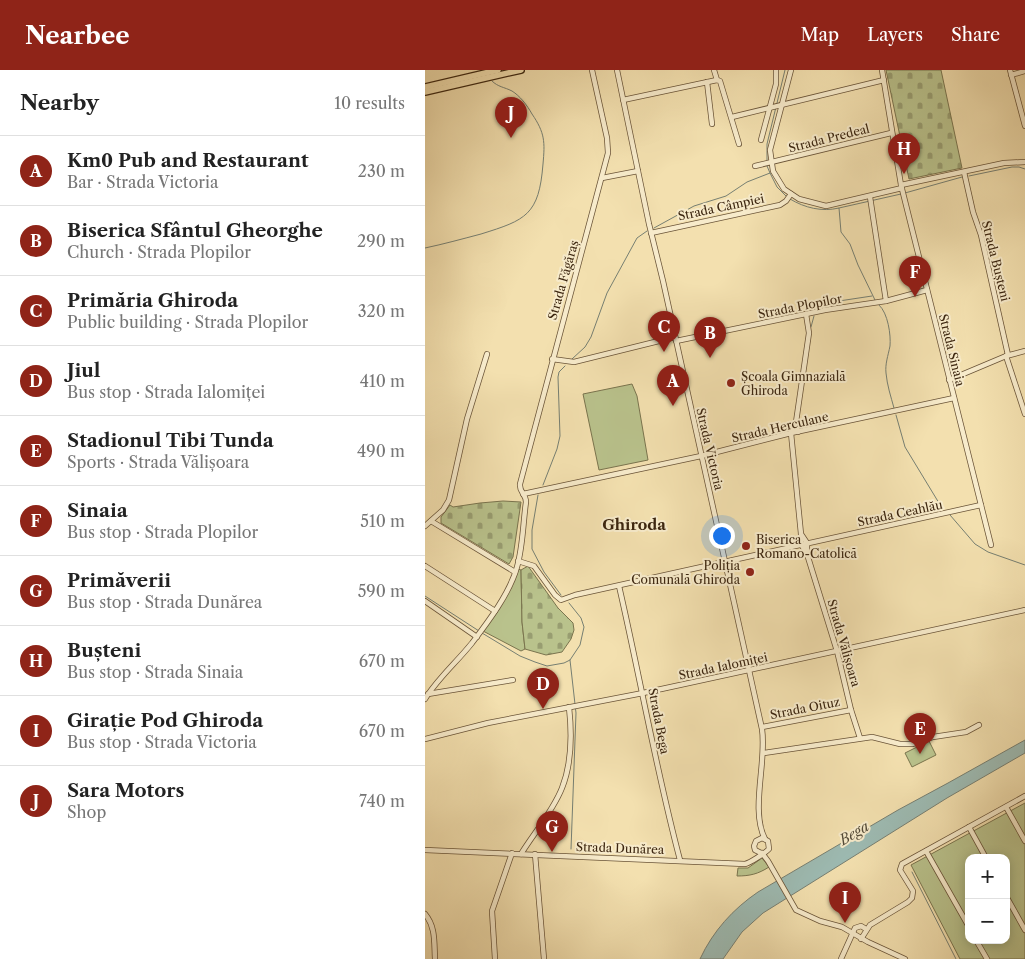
<!DOCTYPE html>
<meta charset="utf-8">
<style>
:root{--surface:#fff;--page:#f2f2f2;--text:#222;--muted:#767676;--line:#e0e0e0;--accent:#8f2418}
body{margin:0;font-family:"Libre Caslon Text",serif;background:var(--page);color:var(--text)}
.controls{position:absolute;right:15px;bottom:15px;display:grid;overflow:hidden;border-radius:10px;box-shadow:0 2px 12px #0003}
.controls button{width:45px;height:45px;display:grid;place-items:center;padding:0;border:0;border-bottom:1px solid var(--line);background:var(--surface);color:var(--text);font:25px sans-serif}
.you{position:absolute;left:296px;top:465px;width:18px;height:18px;margin:-12px;border:4px solid #fff;border-radius:50%;background:#1a73e8;box-shadow:0 0 0 8px #1a73e833}
.badge{display:grid;place-items:center;width:32px;height:32px;border-radius:50%;background:var(--accent);color:#fff;font-size:16px;font-weight:700}
.pin{position:absolute;translate:-50% -41px;filter:drop-shadow(0 1px 2px #0008)}
.pin::after{content:'';position:absolute;top:26px;width:18px;height:15px;background:inherit;clip-path:polygon(0 0,100% 0,50% 100%)}
.list{margin:0;padding:0;list-style:none}
h2{display:flex;justify-content:space-between;align-items:center;height:65px;margin:0;padding:0 20px;font-size:21px}
h2 small{font-size:16px;font-weight:400;color:var(--muted)}
.list li{display:grid;grid-template-columns:32px 1fr auto;gap:15px;align-items:center;box-sizing:border-box;height:70px;padding:0 20px;border-top:1px solid var(--line)}
.list b{display:block;font-size:19px;white-space:nowrap}
.list p{margin:0;font-size:16px;white-space:nowrap;color:var(--muted)}
.list em{font-size:16px;font-style:normal;color:var(--muted)}
.map{position:relative;flex:none;width:600px;height:889px;overflow:hidden}
header{display:flex;align-items:center;gap:30px;box-sizing:border-box;height:70px;padding:0 25px;background:var(--accent);color:#fff}
header strong{font-size:24px}
nav{display:flex;gap:28px;margin-inline-start:auto;font-size:18px}
main{display:flex}
aside{flex:1;background:var(--surface)}
.map>svg:first-child{display:block}
</style>
<header>
<strong>Nearbee</strong>
<nav><a>Map</a><a>Layers</a><a>Share</a></nav>
</header>
<main>
<aside>
<h2>Nearby<small>10 results</small></h2>
<ul class="list">
<li><span class="badge">A</span><div><b>Km0 Pub and Restaurant</b><p>Bar · Strada Victoria</p></div><em>230 m</em></li>
<li><span class="badge">B</span><div><b>Biserica Sfântul Gheorghe</b><p>Church · Strada Plopilor</p></div><em>290 m</em></li>
<li><span class="badge">C</span><div><b>Primăria Ghiroda</b><p>Public building · Strada Plopilor</p></div><em>320 m</em></li>
<li><span class="badge">D</span><div><b>Jiul</b><p>Bus stop · Strada Ialomiței</p></div><em>410 m</em></li>
<li><span class="badge">E</span><div><b>Stadionul Tibi Tunda</b><p>Sports · Strada Vălișoara</p></div><em>490 m</em></li>
<li><span class="badge">F</span><div><b>Sinaia</b><p>Bus stop · Strada Plopilor</p></div><em>510 m</em></li>
<li><span class="badge">G</span><div><b>Primăverii</b><p>Bus stop · Strada Dunărea</p></div><em>590 m</em></li>
<li><span class="badge">H</span><div><b>Bușteni</b><p>Bus stop · Strada Sinaia</p></div><em>670 m</em></li>
<li><span class="badge">I</span><div><b>Girație Pod Ghiroda</b><p>Bus stop · Strada Victoria</p></div><em>670 m</em></li>
<li><span class="badge">J</span><div><b>Sara Motors</b><p>Shop</p></div><em>740 m</em></li>
</ul>
</aside>
<div class="map">
<svg width="600" height="889" viewBox="0 0 600 889">
<defs>
<pattern id="cemetery-stones" width="16" height="16" patternUnits="userSpaceOnUse" patternTransform="scale(1.25)"><rect width="16" height="16" fill="#b9c28c"/><path d="M2 7V4a2 2 0 0 1 4 0v3zM10 15v-3a2 2 0 0 1 4 0v3z" fill="#989d71"/></pattern>
</defs>
<rect width="100%" height="100%" fill="#f3e0af"/>
<filter id="stains"><feTurbulence type="fractalNoise" baseFrequency=".004" numOctaves="4"/><feColorMatrix values="0 0 0 0 .2 0 0 0 0 .09 0 0 0 0 .02 0 0 0 .5 -.17"/></filter>
<radialGradient id="worn" r=".72"><stop offset=".6" stop-color="#630" stop-opacity="0"/><stop offset="1" stop-color="#630" stop-opacity=".3"/></radialGradient>
<g fill="#b9c28c" stroke="#7a744e" fill-rule="evenodd">
<polygon points="207,314 212,326 223,390 174,400 158,324"/>
<polygon points="93,499 96,500 97,552 100,579 96,581 58,561"/>
<polygon points="504,671 511,685 487,697 480,683"/>
<path d="M600,733V889H535L486,795ZM544,788H581V870H544Z"/>
<path d="M337,788L344,797C333,804 325,806 312,806L313,798H323Z"/>
</g>
<g fill="url(#cemetery-stones)" stroke="#7a744e">
<polygon points="461,0 516,0 537,98 484,109"/>
<polygon points="78,431 96,432 88,487 84,494 16,453 16,447 25,435 28,437 55,433"/>
<polygon points="103,496 133,538 148,553 149,560 146,569 137,582 121,585 100,579 97,552 96,500"/>
</g>
<path fill="#9dbbb3" stroke="#767f72" d="M600,670V683L522,728L338,843L317,862L298,889H275C288,861 308,839 333,822L473,740L523,713Z"/>
<g fill="none" stroke-linecap="round" stroke-linejoin="round">
<g stroke="#767f72" stroke-width="1">
<polyline points="352,33 360,0"/>
<polyline points="342,92 342,74 351,37"/>
<polyline points="342,96 345,103"/>
<polyline points="544,106 587,97 594,97 600,99"/>
<polyline points="480,123 537,107"/>
<path d="M365,129C380,138 397,142 414,138L416,162L425,174L433,195L450,230"/>
<polyline points="414,138 476,124"/>
<polyline points="229,158 269,136 301,126 322,112 345,103 352,117 362,127"/>
<path d="M0,178C19,174 37,169 56,164C101,150 114,145 118,94C120,72 120,63 107,44C102,35 95,26 87,21C79,17 73,17 67,11"/>
<path d="M454,235C463,243 466,265 465,276C463,286 460,294 461,303C462,315 466,327 469,338"/>
<polyline points="393,238 414,231 447,226"/>
<polyline points="386,257 389,246"/>
<polyline points="147,289 160,277 166,267 182,223 212,168 222,161"/>
<polyline points="471,345 480,377 517,438"/>
<polyline points="118,415 132,379 135,366 133,307 134,302 140,296"/>
<polyline points="113,425 107,460 107,479 119,502 136,525"/>
<polyline points="525,445 550,474 563,482 600,495"/>
<polyline points="0,526 54,561"/>
<polyline points="57,563 95,586 110,592 122,596 139,593 145,590 155,575 159,557 156,548 144,533"/>
<polyline points="145,590 151,643 146,779"/>
<polyline points="487,802 531,889"/>
</g>
<g stroke="#6a5438" stroke-width="6">
<g id="minor">
<path d="M192,0L224,154L238,211L337,659C342,692 325,740 340,769"/>
<polyline points="289,0 292,10"/>
<polyline points="366,0 345,80 348,101 359,119 374,129 401,136 477,118"/>
<polyline points="457,0 476,115 566,475"/>
<polyline points="585,0 600,56"/>
<polyline points="586,5 600,1"/>
<polyline points="282,12 287,54"/>
<polyline points="198,30 292,10 295,11 314,74"/>
<polyline points="307,47 459,10"/>
<polyline points="336,70 351,14 351,0"/>
<polyline points="330,96 466,63"/>
<polyline points="539,102 548,142 556,165 583,285"/>
<polyline points="177,108 213,101"/>
<polyline points="476,115 579,93 600,92"/>
<polyline points="445,127 461,231"/>
<polyline points="226,163 355,135 361,131 366,124"/>
<polyline points="251,271 400,240 461,231 502,220"/>
<polyline points="581,286 600,344"/>
<polyline points="127,289 149,292 250,267"/>
<polyline points="524,310 581,286 600,281"/>
<polyline points="371,352 384,263 381,244"/>
<polyline points="373,362 371,352 366,363 376,464 376,474 382,484 382,473 376,464"/>
<polyline points="98,424 276,386 366,363 529,328"/>
<polyline points="6,451 90,502"/>
<polyline points="0,456 18,440 24,430 42,349 62,284"/>
<polyline points="382,484 412,581 426,640 435,668"/>
<polyline points="93,491 109,496 130,525 136,530 150,525 556,435"/>
<polyline points="0,496 70,541"/>
<path d="M194,516C215,607 231,700 255,790"/>
<polyline points="0,531 52,567"/>
<polyline points="3,624 88,610"/>
<path d="M0,629C13,608 31,593 47,573C63,552 85,523 92,497C98,476 98,453 101,432C101,424 94,422 95,414L183,83L182,68L167,0"/>
<polyline points="337,657 426,640"/>
<polyline points="0,669 63,653 218,623 600,540"/>
<polyline points="339,683 447,667 475,674 488,674 508,667 541,662 554,655"/>
<polyline points="581,737 600,771"/>
<polyline points="544,757 561,788"/>
<path d="M0,780L320,794C325,793 340,783 344,779L343,771L337,768L331,771L329,776L330,780L336,783"/>
<polyline points="501,781 544,857"/>
<polyline points="337,783 343,791 371,840 395,851 417,857 443,872 480,889"/>
<path d="M96,784C109,763 128,741 137,718C147,693 147,664 144,637"/>
<polyline points="110,784 119,889"/>
<polyline points="581,826 600,860"/>
<path d="M0,844C11,857 9,873 10,889"/>
<polyline points="436,869 445,855 483,832 487,828 488,821 475,800 477,794 600,726"/>
<polyline points="551,870 562,889"/>
<polyline points="70,889 67,841 87,783"/>
<polyline points="416,889 430,858 436,856 441,859"/>
</g>
</g>
<g stroke="#3c2610" stroke-width="8">
<g id="major">
<polyline points="0,17 73,0"/>
<polyline points="0,22 96,0"/>
</g>
</g>
<use href="#minor" stroke="#f7ebcb" stroke-width="4.5"/>
<use href="#major" stroke="#f3e0af" stroke-width="5.5"/>
</g>
<g fill="#8f2418" stroke="#f7ebcb" stroke-width="2">
<circle cx="306" cy="313" r="5"/>
<circle cx="321" cy="476" r="5"/>
<circle cx="325" cy="502" r="5"/>
</g>
<g text-anchor="middle" dominant-baseline="central" stroke-width="4" stroke-linejoin="round" paint-order="stroke">
<g font-size="12" fill="#3c2610" stroke="#f7ebcb">
<text transform="translate(404 68) rotate(-14)">Strada Predeal</text>
<text transform="translate(296 137) rotate(-12)">Strada Câmpiei</text>
<text transform="translate(571 191) rotate(76)">Strada Bușteni</text>
<text transform="translate(138 210) rotate(-74)">Strada Făgăraș</text>
<text transform="translate(375 236) rotate(-11)">Strada Plopilor</text>
<text transform="translate(527 280) rotate(76)">Strada Sinaia</text>
<text transform="translate(355 357) rotate(-13)">Strada Herculane</text>
<text transform="translate(285 379) rotate(77)">Strada Victoria</text>
<text transform="translate(475 443) rotate(-12)">Strada Ceahlău</text>
<text transform="translate(419 573) rotate(74)">Strada Vălișoara</text>
<text transform="translate(298 596) rotate(-12)">Strada Ialomiței</text>
<text transform="translate(380 638) rotate(-11)">Strada Oituz</text>
<text transform="translate(234 651) rotate(79)">Strada Bega</text>
<text transform="translate(195 778) rotate(2)">Strada Dunărea</text>
</g>
<g font-size="12" fill="#3c2610" stroke="#f7ebcb" text-anchor="start">
<text x="316" y="306">Școala Gimnazială<tspan x="316" dy="14">Ghiroda</tspan></text>
<text x="331" y="469">Biserica<tspan x="331" dy="14">Romano-Catolică</tspan></text>
<text x="315" y="495" text-anchor="end">Poliția<tspan x="315" dy="14">Comunală Ghiroda</tspan></text>
</g>
<g font-size="14" font-style="italic" fill="#544b39" stroke="#f7ebcb">
<text transform="translate(429 763) rotate(-31)">Bega</text>
</g>
<g font-size="15" font-weight="bold" fill="#3c2610" stroke="#f7ebcb">
<text x="209" y="454">Ghiroda</text>
</g>
</g>
<rect width="100%" height="100%" filter="url(#stains)"/>
<rect width="100%" height="100%" fill="url(#worn)"/>
</svg>
<div class="controls">
<button>+</button>
<button>−</button>
</div>
<div class="you"></div>
<div class="pin badge" style="left:248px;top:336px">A</div>
<div class="pin badge" style="left:285px;top:288px">B</div>
<div class="pin badge" style="left:239px;top:282px">C</div>
<div class="pin badge" style="left:118px;top:639px">D</div>
<div class="pin badge" style="left:495px;top:684px">E</div>
<div class="pin badge" style="left:490px;top:227px">F</div>
<div class="pin badge" style="left:127px;top:782px">G</div>
<div class="pin badge" style="left:479px;top:104px">H</div>
<div class="pin badge" style="left:420px;top:853px">I</div>
<div class="pin badge" style="left:86px;top:68px">J</div>
</div>
</main>
